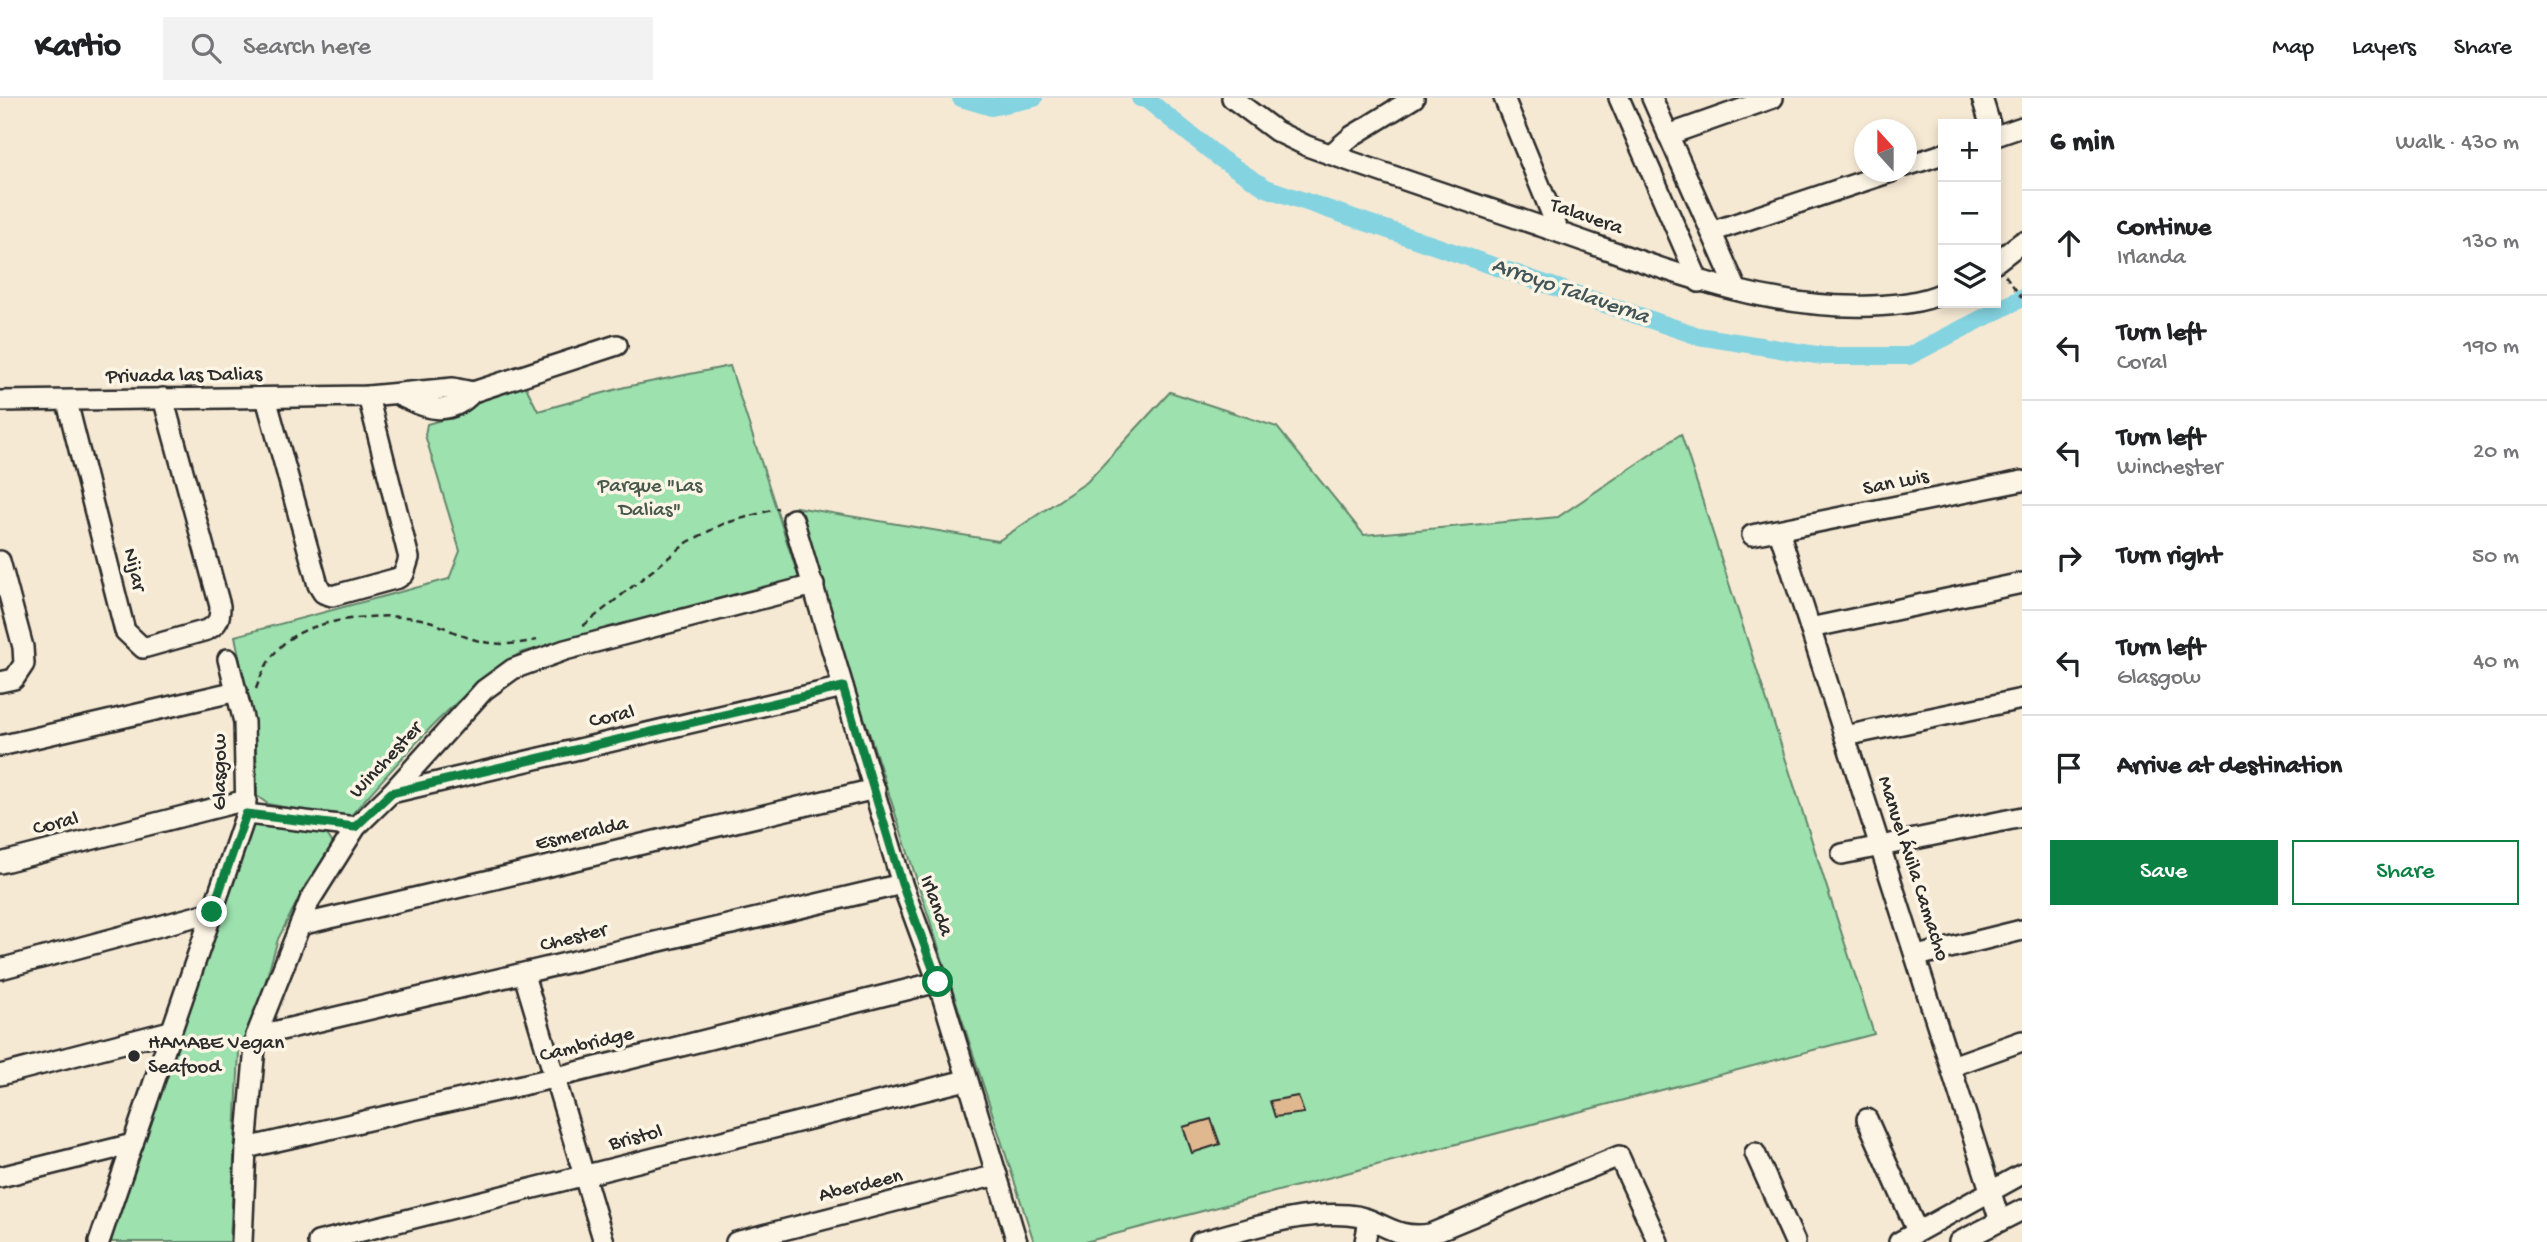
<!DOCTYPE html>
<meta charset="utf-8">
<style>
:root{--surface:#fff;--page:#f2f2f2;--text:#202124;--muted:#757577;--line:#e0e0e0;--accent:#0b8043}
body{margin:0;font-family:"Gochi Hand",sans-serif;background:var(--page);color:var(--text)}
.controls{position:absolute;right:21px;top:21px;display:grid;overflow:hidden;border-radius:0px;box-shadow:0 4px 10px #0003}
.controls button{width:63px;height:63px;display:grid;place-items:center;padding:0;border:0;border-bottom:2px solid var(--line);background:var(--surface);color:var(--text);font:35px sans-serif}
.compass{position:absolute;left:1854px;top:21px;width:63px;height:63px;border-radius:50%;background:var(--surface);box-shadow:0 4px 10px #0003;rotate:339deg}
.stop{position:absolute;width:21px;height:21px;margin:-16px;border:5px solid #0b8043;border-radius:50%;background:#fff}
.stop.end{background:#0b8043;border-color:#fff;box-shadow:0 2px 7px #0008}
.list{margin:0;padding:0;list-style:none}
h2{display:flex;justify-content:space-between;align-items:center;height:91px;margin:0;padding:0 28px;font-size:30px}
h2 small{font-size:23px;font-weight:400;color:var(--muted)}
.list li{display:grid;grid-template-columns:46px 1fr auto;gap:21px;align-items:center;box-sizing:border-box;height:105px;padding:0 28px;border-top:2px solid var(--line)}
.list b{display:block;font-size:26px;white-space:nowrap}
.list p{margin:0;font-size:23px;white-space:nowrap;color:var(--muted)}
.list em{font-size:23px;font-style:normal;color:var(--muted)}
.actions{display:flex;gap:14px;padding:21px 28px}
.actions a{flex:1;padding:16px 0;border:2px solid var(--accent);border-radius:0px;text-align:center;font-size:24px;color:var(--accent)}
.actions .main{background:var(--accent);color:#fff}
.icon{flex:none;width:38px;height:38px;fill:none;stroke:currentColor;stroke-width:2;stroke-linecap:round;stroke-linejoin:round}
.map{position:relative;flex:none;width:2022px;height:1144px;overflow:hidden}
header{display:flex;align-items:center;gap:42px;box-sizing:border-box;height:98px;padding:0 35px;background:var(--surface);border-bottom:2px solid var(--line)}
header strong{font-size:33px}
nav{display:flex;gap:38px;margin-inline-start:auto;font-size:24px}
.search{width:490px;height:63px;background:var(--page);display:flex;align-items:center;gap:18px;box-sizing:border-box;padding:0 24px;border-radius:0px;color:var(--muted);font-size:26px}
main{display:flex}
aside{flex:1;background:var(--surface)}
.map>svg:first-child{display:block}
</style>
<header>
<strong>Kartio</strong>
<div class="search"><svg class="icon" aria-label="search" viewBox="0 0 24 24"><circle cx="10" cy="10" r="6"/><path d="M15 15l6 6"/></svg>Search here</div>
<nav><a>Map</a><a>Layers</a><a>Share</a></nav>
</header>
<main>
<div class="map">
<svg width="2022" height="1144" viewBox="0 0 2022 1144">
<rect width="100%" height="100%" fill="#f6e9d4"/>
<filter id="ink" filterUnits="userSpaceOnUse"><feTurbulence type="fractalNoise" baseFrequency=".0143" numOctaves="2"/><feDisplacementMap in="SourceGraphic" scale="14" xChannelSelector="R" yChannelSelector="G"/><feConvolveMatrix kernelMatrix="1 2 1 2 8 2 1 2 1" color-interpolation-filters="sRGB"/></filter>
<g filter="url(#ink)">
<g fill="#9ce1ae" stroke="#64866c" stroke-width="2">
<path d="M730,268L799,481L520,555C452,599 400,662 347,722L268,706L257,698L256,645L235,538L449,481L460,453L425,337L427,326L459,317L482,301L525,287L538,313L625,289Z"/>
<polygon points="1170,294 1277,329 1364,437 1558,419 1681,336 1874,936 1085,1144 1034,1144 796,409 998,443 1087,384"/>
<polygon points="252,724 326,735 332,744 331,752 306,786 278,841 256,916 239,954 230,1144 111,1144 125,1085"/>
</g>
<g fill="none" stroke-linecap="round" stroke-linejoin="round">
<g stroke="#84d3e0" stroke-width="18">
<polyline points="961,0 991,9 1034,0"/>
<polyline points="1140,0 1146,1 1221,61 1266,90 1698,238 1823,258 1909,258 2022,200"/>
</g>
</g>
<g fill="#e0b890" stroke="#2b2b2b" stroke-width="2">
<polygon points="1298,998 1304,1015 1275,1019 1270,1003"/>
<polygon points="1211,1021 1220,1046 1192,1055 1183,1029"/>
</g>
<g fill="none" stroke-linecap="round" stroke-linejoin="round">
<g stroke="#2b2b2b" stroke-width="24">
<g id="minor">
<path d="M1232,0L1276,33L1307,48C1385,76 1464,102 1543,129C1650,165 1755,212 1871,208C1895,207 1921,205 1943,195"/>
<polyline points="1504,0 1559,134"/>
<polyline points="1619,0 1699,184"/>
<polyline points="1652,0 1737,192"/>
<polyline points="1982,0 1990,26"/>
<polyline points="1668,37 1773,0"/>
<polyline points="1996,38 2022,29"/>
<polyline points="1331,56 1352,38 1414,0"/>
<polyline points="1906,68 1943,56"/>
<polyline points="1711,134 1891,74"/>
<polyline points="1996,164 2022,144"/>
<path d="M398,297C425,310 449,321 473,294L617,247"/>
<polyline points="266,300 318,487 323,495 332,498 398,480 404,476 409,460 368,298"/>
<polyline points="0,303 368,298 453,290 473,294"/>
<path d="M67,304L125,533L143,550L207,532C219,526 220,520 220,508L163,300"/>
<polyline points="793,421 902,786 938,884 1017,1144"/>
<polyline points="1779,433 2000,1123"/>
<polyline points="1752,437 2022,383"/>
<polyline points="0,463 23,549 24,566 14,581 0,584"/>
<polyline points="1810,530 2022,485"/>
<polyline points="1845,638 2022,601"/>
<polyline points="0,648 237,593"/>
<polyline points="391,695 843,589"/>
<polyline points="246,716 356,729"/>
<polyline points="1842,756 2022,719"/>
<polyline points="0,765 246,702"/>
<polyline points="300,827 875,691"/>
<polyline points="1917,858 2022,832"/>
<polyline points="0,871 212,814"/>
<polyline points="524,877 604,1144"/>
<polyline points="256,938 902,786"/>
<polyline points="1952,968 2022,943"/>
<polyline points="0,977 170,933"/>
<polyline points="1867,1021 1917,1133"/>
<polyline points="246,1050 553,980 938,884"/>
<polyline points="1755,1055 1795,1144"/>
<polyline points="0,1079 133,1046"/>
<polyline points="99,1144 246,716 244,624 228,561"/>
<polyline points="242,1144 246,1050 256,938 310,802 356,729 391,695 484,592 513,571 565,552 814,487"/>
<polyline points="318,1144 966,982"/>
<polyline points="736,1144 997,1077"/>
<path d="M1200,1144C1247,1132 1298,1113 1348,1117C1381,1119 1390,1142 1430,1136L1619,1058L1658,1144"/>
<polyline points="1365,1144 1369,1122"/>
<polyline points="1899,1144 2022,1076"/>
<polyline points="1959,1144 2022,1112"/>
</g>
</g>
<g stroke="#2b2b2b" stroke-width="2.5" stroke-dasharray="7 5" stroke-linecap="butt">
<polyline points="2005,177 2022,200"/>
<polyline points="583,528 688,444 723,426 778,410"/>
<path d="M256,591C262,573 272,554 288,542C317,519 394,513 429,523C437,525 446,531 454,534C483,547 506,549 537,542"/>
</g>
<use href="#minor" stroke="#fcf5e5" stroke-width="19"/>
</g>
</g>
<g fill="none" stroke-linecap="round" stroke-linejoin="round" filter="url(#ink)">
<polyline stroke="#0b8043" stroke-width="9" points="212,814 246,716 355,729 391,695 843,589 902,786 938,884"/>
</g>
<circle fill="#2b2b2b" stroke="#fcf5e5" stroke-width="2.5" cx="134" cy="958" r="7"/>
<g text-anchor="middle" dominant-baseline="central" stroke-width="7" stroke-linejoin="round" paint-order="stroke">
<g font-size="21" fill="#2b2b2b" stroke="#fcf5e5">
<text transform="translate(1586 120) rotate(19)">Talavera</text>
<text transform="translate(184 279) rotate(-1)">Privada las Dalias</text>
<text transform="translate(1896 386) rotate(-12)">San Luis</text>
<text transform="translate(133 472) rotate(76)">Nijar</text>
<text transform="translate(612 620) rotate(-13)">Coral</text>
<text transform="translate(387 663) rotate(-47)">Winchester</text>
<text transform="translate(221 674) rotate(-90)">Glasgow</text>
<text transform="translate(56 727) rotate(-14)">Coral</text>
<text transform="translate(582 737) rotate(-13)">Esmeralda</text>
<text transform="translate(1912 771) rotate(72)">Manuel Ávila Camacho</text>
<text transform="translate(935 808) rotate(70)">Irlanda</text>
<text transform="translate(574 841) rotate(-14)">Chester</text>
<text transform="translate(587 948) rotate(-14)">Cambridge</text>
<text transform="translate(636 1041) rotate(-14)">Bristol</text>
<text transform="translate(861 1089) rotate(-14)">Aberdeen</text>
</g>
<g font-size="21" fill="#47584c" stroke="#fcf5e5">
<text x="650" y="389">Parque "Las<tspan x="650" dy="24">Dalias"</tspan></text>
</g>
<g font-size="21" fill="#2b2b2b" stroke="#fcf5e5" text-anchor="start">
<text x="148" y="946">HAMABE Vegan<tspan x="148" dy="24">Seafood</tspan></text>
</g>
<g font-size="23" font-style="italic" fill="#415558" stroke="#fcf5e5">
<text transform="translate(1570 194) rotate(19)">Arroyo Talaverna</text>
</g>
</g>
</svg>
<div class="controls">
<button>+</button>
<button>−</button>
<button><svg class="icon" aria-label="layers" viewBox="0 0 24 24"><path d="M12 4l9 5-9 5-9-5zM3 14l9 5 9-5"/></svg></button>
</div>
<svg class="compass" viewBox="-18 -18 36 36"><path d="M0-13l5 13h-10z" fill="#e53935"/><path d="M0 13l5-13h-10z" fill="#757577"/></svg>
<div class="stop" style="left:938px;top:884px"></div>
<div class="stop end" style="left:212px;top:814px"></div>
</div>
<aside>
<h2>6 min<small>Walk · 430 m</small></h2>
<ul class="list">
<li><svg class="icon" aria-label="ahead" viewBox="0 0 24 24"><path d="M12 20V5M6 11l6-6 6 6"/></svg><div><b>Continue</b><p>Irlanda</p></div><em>130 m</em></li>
<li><svg class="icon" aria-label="left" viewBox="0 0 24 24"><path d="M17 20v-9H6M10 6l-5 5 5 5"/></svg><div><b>Turn left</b><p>Coral</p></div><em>190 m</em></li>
<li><svg class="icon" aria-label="left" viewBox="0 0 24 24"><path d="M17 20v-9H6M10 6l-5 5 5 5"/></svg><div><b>Turn left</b><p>Winchester</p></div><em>20 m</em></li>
<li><svg class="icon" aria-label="right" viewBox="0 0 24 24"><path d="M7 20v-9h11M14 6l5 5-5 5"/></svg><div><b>Turn right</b></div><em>50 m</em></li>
<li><svg class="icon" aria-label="left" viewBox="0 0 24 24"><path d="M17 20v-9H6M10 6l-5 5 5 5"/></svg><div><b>Turn left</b><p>Glasgow</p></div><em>40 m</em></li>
<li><svg class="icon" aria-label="arrive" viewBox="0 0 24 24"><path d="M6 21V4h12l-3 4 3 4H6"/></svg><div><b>Arrive at destination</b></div></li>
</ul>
<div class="actions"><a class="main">Save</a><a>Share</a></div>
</aside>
</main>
